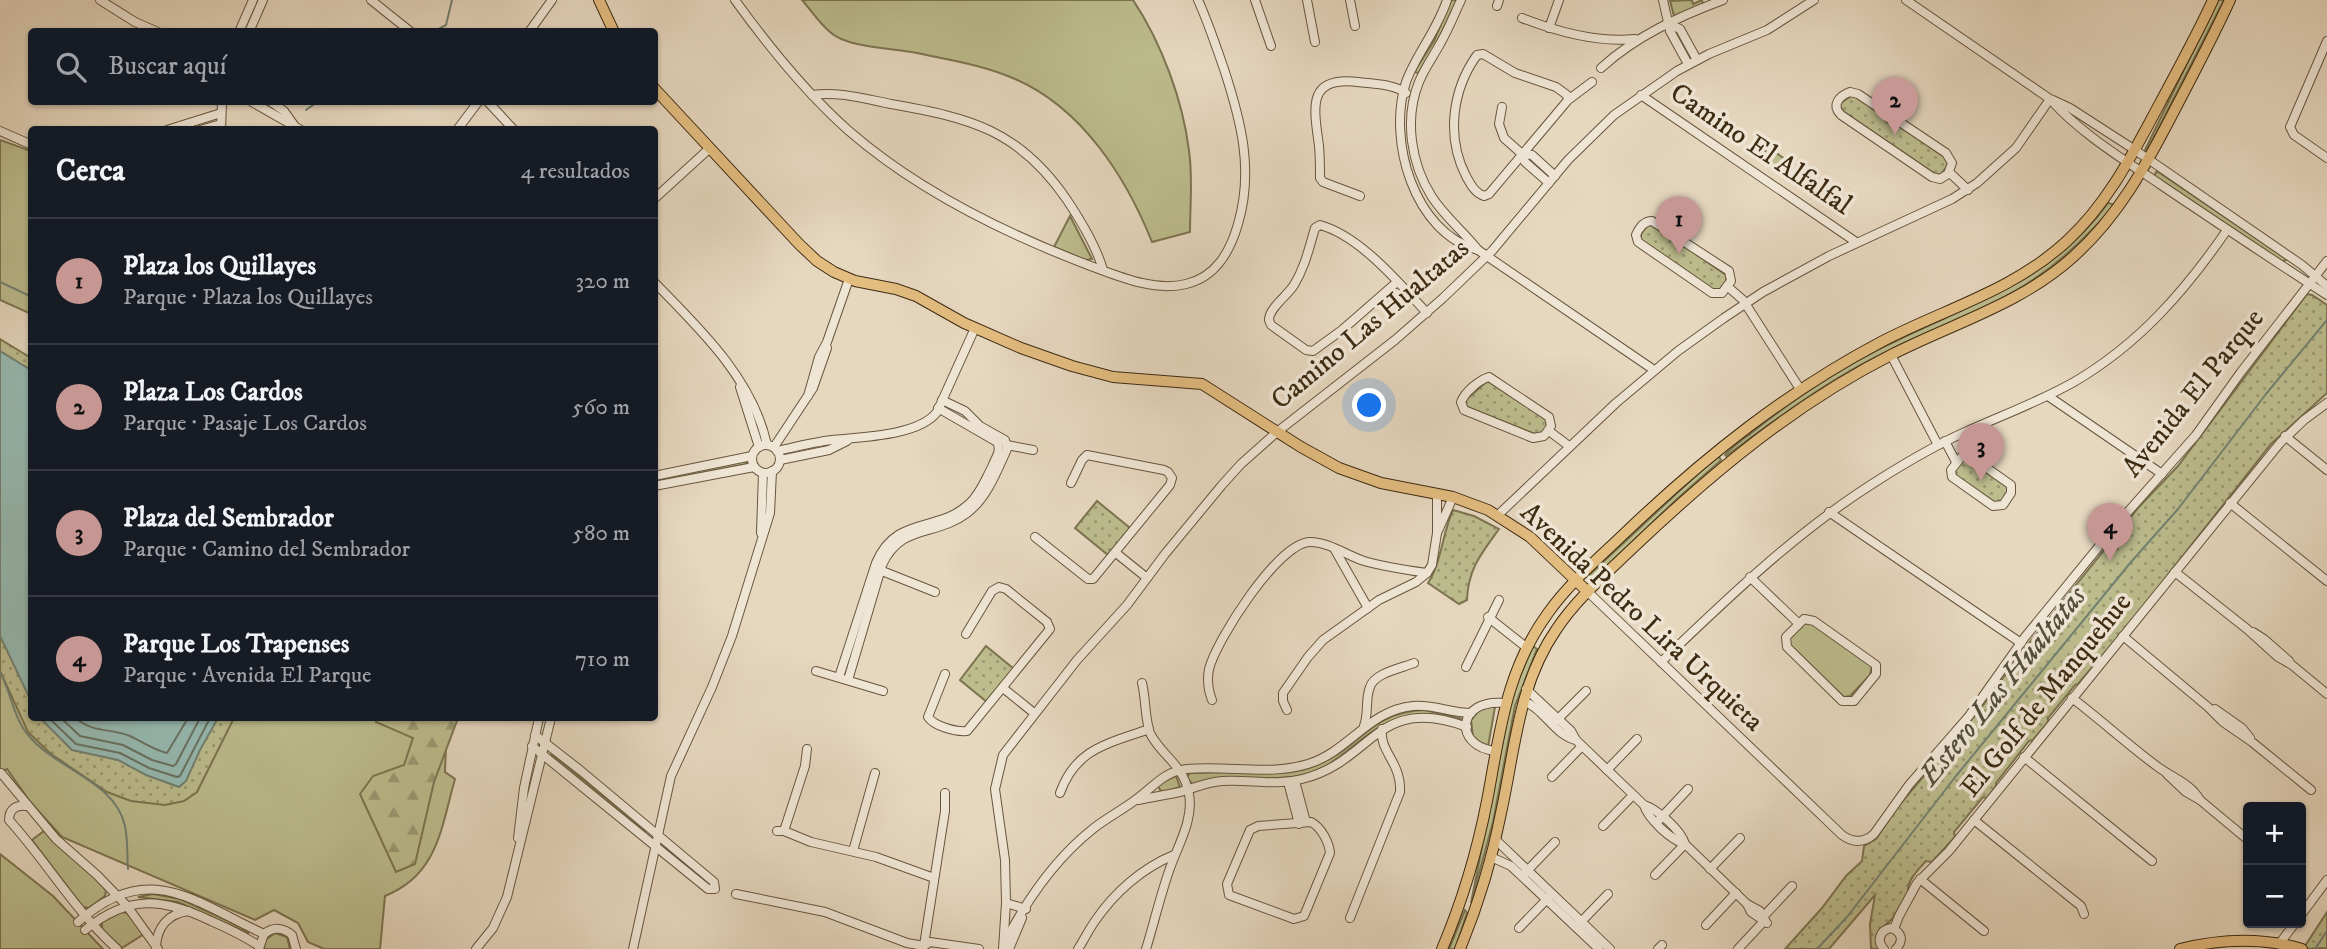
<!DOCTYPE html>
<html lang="es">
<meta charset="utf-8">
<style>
:root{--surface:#171b24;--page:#242831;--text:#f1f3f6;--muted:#9ea1a6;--line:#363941;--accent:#c59692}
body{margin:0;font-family:"IM FELL DW Pica",serif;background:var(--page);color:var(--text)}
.controls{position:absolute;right:21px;bottom:21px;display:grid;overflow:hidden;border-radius:7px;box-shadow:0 2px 5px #0004}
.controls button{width:63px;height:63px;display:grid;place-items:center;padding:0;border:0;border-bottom:2px solid var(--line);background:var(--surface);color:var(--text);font:35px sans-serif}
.you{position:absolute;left:1370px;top:406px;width:24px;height:24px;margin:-18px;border:5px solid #fff;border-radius:50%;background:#1a73e8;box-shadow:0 0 0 10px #1a73e833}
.badge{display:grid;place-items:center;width:46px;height:46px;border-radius:50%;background:var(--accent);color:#111;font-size:23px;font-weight:700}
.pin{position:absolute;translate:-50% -58px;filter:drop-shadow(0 2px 4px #0008)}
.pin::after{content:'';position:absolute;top:37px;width:24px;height:21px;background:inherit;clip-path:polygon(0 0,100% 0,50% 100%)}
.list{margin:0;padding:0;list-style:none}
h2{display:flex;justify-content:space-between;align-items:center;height:91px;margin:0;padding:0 28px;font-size:30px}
h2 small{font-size:23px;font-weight:400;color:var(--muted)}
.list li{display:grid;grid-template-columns:46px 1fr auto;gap:21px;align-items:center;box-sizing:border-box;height:126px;padding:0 28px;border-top:2px solid var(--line)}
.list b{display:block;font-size:26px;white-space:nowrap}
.list p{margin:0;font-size:23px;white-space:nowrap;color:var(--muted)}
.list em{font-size:23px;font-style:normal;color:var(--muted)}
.icon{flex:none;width:38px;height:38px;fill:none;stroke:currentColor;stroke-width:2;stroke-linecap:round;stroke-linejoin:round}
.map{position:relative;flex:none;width:2327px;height:949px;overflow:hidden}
.search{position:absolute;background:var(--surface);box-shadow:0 2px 5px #0004;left:28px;top:28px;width:630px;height:77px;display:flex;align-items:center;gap:18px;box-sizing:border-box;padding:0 24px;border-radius:7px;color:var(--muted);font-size:26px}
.panel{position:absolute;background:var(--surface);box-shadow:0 2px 5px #0004;left:28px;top:126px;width:630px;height:595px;border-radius:7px}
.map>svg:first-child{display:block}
</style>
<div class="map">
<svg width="2327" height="949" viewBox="0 0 2327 949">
<defs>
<pattern id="forest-firs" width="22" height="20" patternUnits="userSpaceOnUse" patternTransform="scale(1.75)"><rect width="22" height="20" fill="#bcbc8d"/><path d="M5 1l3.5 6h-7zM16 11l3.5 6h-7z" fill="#9a9972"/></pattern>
<pattern id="park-dots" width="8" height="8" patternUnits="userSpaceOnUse" patternTransform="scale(1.75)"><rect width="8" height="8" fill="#bcbc8d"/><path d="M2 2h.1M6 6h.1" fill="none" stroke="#9a9972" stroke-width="1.8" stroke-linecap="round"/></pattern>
</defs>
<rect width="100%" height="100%" fill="#e6d7bf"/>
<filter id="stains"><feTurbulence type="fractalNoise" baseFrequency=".00286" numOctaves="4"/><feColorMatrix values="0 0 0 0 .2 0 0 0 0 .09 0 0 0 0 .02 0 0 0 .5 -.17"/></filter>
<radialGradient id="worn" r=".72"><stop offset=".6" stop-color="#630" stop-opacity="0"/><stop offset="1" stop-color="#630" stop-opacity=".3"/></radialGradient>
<g fill="#bcbc8d" stroke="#7c7450" stroke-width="2">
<path d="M802,0H1133C1161,42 1183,100 1189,151C1193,177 1190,205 1190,232L1152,242C1126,177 1082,108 1015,79C984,65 949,60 917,53C893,48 847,48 830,32C819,23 811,10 802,0Z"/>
<polygon points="1451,0 1457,0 1434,49 1419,73 1414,72 1434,41"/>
<polygon points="1692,0 1693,4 1702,0 1703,4 1674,16 1670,1"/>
<polygon points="2218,0 2224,0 2147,151 2145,150"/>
<polygon points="0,140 31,151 31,314 0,300"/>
<polygon points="1768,147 1789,162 1782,172 1761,157"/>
<polygon points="2157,171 2285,258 2286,260 2282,262 2154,176"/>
<path d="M2108,203L2112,204V208C2085,239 2056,267 2020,288C1976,316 1919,333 1872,359C1820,386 1773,421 1726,456L1725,455C1733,446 1744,439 1754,431C1799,395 1848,363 1902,338C1979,301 2055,277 2108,203Z"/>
<polygon points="1070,216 1092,259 1085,260 1054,247"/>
<polygon points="1718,455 1721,460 1677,499 1591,581 1587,577"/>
<polygon points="746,460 747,464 655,482 654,479"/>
<polygon points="1805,622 1811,623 1872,665 1870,675 1850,696 1844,697 1789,644 1790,638"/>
<path d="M0,636L32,718H447L445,772L455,779C441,828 438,875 385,896L380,949H324L308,942L298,923L274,910L255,920L62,837L31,803L7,769L0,773Z"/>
<polygon points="1533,646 1537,649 1515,706 1493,822 1471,903 1510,704 1520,676"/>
<polygon points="1489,706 1495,707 1488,747 1484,747 1473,736 1471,720 1481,708"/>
<path d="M1424,710L1463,719V722C1442,725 1422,711 1400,718C1361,729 1340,769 1298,776C1262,783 1227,772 1192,784L1187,777L1190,773C1202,773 1215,772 1227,772C1261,771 1284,778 1317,765C1362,747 1368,713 1424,710Z"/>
<polygon points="551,753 645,828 645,831 552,755"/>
<polygon points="1176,776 1180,787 1164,792 1160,790 1158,786 1161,783"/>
<polygon points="44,831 101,883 106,891 105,896 89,908 83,907 32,840"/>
<polygon points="0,854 53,896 103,949 0,949"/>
<polygon points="153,894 180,899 248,930 248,933 178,902 138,897"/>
<polygon points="1465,910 1467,913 1455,949 1449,949"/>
<polygon points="121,912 128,913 144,934 122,948 102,930 102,922"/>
<polygon points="275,933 287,937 290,949 264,949 265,940"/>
</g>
<polygon fill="url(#forest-firs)" stroke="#7c7450" stroke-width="2" points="377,718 458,718 434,782 415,864 396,872 360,794 373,776 404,765 413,738 376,722"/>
<g fill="url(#park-dots)" stroke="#7c7450" stroke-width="2">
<polygon points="1851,96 1855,96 1946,158 1948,165 1941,174 1935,174 1844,112 1840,107 1841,103"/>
<polygon points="1648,225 1654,225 1726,275 1726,281 1720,289 1715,291 1641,240 1641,234"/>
<path d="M2307,294L2312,295L2327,305V393L2271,444L2130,623L2078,684L2075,685L2048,718V722L2033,740L2029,741L1996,783V786L1987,798L1983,797L1954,832L1955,837L1932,862L1926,861C1918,870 1907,880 1908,892L1893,918L1878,932L1876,939L1880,949H1871L1870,924L1875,895L1829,949H1785L1822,908L1846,876L1862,861L1864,846L1876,839L1896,809L1978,712L2025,648L2138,508L2178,466Z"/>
<polygon points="0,339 31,358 32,718 234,718 197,792 184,801 165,805 131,801 107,792 51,754 28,732 0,671"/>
<polygon points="1486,382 1490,382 1547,419 1548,426 1541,433 1535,434 1467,407 1465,402 1467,399"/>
<polygon points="1963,459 1967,459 2007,487 2008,491 2001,503 1996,503 1955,475 1954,471"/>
<polygon points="1097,501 1130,528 1108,555 1075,528"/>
<path d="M1453,510L1474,516L1499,529C1481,554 1468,569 1467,600L1459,604L1428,583C1442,561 1442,534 1453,510Z"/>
<polygon points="986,646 1014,669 987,702 960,680"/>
<polygon points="2327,912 2327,948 2303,949"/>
</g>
<g fill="#96bab2" stroke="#728172" stroke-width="2">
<polygon points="0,351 31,370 31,701 0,636"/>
<polygon points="40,718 218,718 200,750 186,781 179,787 146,775 118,760 72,750"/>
</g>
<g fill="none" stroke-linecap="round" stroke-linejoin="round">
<g stroke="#6a7262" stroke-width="2">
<polyline points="49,718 76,744 120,753 149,768 177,777 180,776 210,718"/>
<polyline points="61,718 80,736 123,745 152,760 173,766 176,764 200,718"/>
<path d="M76,718C92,733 111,728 130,736C143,742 153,750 167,753L188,718"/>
</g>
<g stroke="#728172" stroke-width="2">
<polyline points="433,32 446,25 452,0"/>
<polyline points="306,110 317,102"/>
<polyline points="0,282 32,297"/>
<path d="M0,672C11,692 14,720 29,736C56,769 115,781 125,826C128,840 127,856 128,869"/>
<polyline points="1817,949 1847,917 1956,776 2131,562 2178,509 2266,394 2327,320"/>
<polyline points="2315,949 2327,931"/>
</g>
<g stroke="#67563d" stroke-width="10">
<g id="minor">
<polyline points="100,0 135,22 158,32"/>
<polyline points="371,0 411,32"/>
<path d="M735,0C769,47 806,93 849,131C918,191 1004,233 1088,265C1118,276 1154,292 1186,284C1216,277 1230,252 1238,224C1254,170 1241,121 1224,69C1216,46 1208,22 1198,0"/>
<polyline points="1255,0 1271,46"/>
<polyline points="1307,0 1315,42"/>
<polyline points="1350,0 1355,26"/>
<path d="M1447,0C1437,31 1416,54 1406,82C1387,140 1414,233 1478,250L1654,370"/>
<path d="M1461,0C1454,15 1448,30 1440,44C1433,57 1424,69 1419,82C1404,119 1411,164 1432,197C1445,217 1464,232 1478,250"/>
<polyline points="1663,0 1670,31 1688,64"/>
<path d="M1906,0L2050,99C2080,133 2123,159 2161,185C2216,222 2271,259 2327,295"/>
<polyline points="1497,6 1499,0"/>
<path d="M1522,18C1558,32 1597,43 1635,39"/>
<polyline points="1669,24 1680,29 1697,60"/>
<polyline points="1549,28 1559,0"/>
<polyline points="239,32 253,0"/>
<polyline points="249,32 263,0"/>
<polyline points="529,32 552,0"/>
<polyline points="2327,41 2290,127 2294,135 2327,158"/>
<path d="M1601,68C1636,36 1680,16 1723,0"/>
<path d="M1850,92L1858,94L1946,153L1952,163L1948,174L1940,179L1932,177L1841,115C1831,105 1839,96 1850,92Z"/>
<path d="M812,95C838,91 866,99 891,104C971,118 1019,130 1067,200C1081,221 1096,245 1103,270"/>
<polyline points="1641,95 1856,242"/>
<path d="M1568,100L1567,95L1556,87L1515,73L1483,54L1477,55C1452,90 1446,137 1466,176C1471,185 1475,193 1484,196L1489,194L1568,100L1592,82"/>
<polyline points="2053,100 2070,108 2135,150 2302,265 2327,286"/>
<polyline points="252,102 301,130"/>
<polyline points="271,102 284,111 294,125"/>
<polyline points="488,102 514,130"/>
<polyline points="1502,107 1499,124 1504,138 1522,154 1532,155 1555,176"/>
<polyline points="167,130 221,113"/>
<polyline points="200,130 221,124"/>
<polyline points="221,130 222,102"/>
<polyline points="457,130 478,102"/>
<polyline points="0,131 32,145"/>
<polyline points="1522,154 1525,162 1549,183"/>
<polyline points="1949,172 1968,190"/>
<path d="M1360,196L1323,182L1320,178C1320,168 1320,157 1319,146C1314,108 1306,76 1358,82C1373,84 1394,84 1406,93"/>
<polyline points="654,199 710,148"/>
<path d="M1652,221L1729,271L1731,281L1722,293H1712L1638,242L1636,235C1639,228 1644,221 1652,221Z"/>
<path d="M654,282C700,329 753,379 767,445"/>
<path d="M1397,282L1342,330L1313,351L1306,350L1271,325L1269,320C1269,308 1287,296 1294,285C1305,267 1309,248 1315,228L1320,225C1360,236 1399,283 1427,313"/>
<polyline points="1727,286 1743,300 1800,389"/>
<polyline points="1891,355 1938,445"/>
<path d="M1489,377L1549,417L1551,426L1544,436L1533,438L1464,410L1461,402C1465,392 1479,380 1489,377Z"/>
<polyline points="740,387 759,447"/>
<polyline points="808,396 819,357 827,342 849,279"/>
<polyline points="2048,396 2162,474"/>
<polyline points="1549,431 1569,446"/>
<polyline points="2285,436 2327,470"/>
<polyline points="1945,441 1956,462"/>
<polyline points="1007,445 1033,450"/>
<circle cx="766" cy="459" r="14"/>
<polyline points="774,447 813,388 827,348"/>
<path d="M777,451C795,447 814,442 832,440C860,437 919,436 937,412L975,328"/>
<polygon points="1963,455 1970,456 2011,485 2011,493 2003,505 1993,506 1952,477 1951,470"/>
<polyline points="780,460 829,450 847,441"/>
<polyline points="654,476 752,456"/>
<polyline points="654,486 754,467"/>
<polyline points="2230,503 2327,581"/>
<polyline points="1829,512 2021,643"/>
<polyline points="1498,515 1616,403 1678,351 1724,318 1763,292 1829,256 1952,199 1977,183 2016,148 2050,99"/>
<polyline points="1438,531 1453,497"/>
<polyline points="761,533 763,473"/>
<polyline points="1035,537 1088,579 1093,579 1170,485 1172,478 1168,472 1164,470 1087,455 1082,460 1071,483"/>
<polyline points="1335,550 1368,608"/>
<polyline points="1116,553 1147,578"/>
<polyline points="877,569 935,592"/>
<polyline points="2175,572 2247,629 2278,657 2292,665 2327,694"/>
<polyline points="1750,577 1798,623"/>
<path d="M1588,592L1842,835C1853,843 1864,843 1874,834L1909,785L1969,716L2025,637L2118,523L2196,435L2241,372L2327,261"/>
<polyline points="1488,617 1526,647"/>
<polygon points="1804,619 1814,621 1876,665 1876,674 1854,701 1842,701 1787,647 1786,637"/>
<polyline points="2253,632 2264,639 2289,661"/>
<polyline points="2123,636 2208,707 2223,722 2252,742 2311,790"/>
<path d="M1661,662C1730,596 1798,530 1880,479C1907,462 1934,446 1963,433C2000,416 2039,402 2074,382C2139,344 2185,291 2227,230"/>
<polyline points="1466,667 1499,600"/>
<polyline points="816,671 883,691"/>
<path d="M945,674L928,717C934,726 955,732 967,731L1050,629L1047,622L1006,589L999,587L992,591L966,634"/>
<path d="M839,677L876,563C896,515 938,533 969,504C980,494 985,480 992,467C995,458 1002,451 997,442L938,408"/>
<path d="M848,680L882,565C901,523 936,537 967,513C987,498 997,471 1007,449L1005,440L980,426L965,411L942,400"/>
<path d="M1142,683C1146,698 1145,724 1151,735C1163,757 1183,764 1189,794C1194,820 1177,847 1169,871C1160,897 1154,923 1146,949"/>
<polyline points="1003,688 1034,713"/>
<path d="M1526,689L1571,731L1576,740L1644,805C1657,809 1681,830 1685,844"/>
<path d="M2072,698C2101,720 2128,745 2158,767C2173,778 2190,783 2200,800"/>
<path d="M1212,700C1208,690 1207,680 1209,669C1217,639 1277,545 1309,542C1327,541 1348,556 1364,561C1385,567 1406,570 1427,573"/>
<path d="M1523,701C1544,708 1554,735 1576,740"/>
<polyline points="2215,709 2242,728 2250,738"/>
<polyline points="1287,710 1283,701 1283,693 1308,657 1323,640 1379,600 1416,582 1427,573 1432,565 1437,533 1437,495"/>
<polyline points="1555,722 1586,691"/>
<path d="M1364,726C1369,712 1365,699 1370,687C1374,673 1402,668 1414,663"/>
<polyline points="532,746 708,889 715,889 714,882 580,770 535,735"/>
<path d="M1496,751C1453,747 1456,698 1505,703"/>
<polyline points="2024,757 2152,861"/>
<polyline points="1607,770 1637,739"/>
<polyline points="1,773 56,839 97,875 127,906 158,949"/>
<polyline points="2167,774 2186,792 2200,800 2248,840"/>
<polyline points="1552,777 1582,746"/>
<polyline points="1295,781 1306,822"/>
<polyline points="1288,782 1299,824"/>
<path d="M1060,793C1076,748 1108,744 1149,729"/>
<path d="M1138,800C1152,797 1166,795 1180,792C1194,788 1207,782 1222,781C1249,779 1275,786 1302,779C1373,762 1376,693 1467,727"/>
<path d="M1644,805C1648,819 1671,840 1685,844L1747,904L1751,912L1767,923"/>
<path d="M26,806C16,805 9,809 9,820C47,862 75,911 117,949"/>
<polyline points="1659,820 1688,789"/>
<polyline points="1974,820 2081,906 2084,914"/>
<path d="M1311,822C1321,827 1329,842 1330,853L1304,916L1294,919L1229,895L1227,884L1250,830L1258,826Z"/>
<polyline points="1603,826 1633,795"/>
<polyline points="777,831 784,831 811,842 876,857 934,878"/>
<polyline points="784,831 805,766 807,749"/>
<polyline points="518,838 524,788 539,718"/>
<polyline points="1496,840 1610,949"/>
<polyline points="853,851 875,773"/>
<polyline points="1491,857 1511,866 1599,949"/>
<polyline points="1710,869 1740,838"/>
<polyline points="1524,874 1555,842"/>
<polyline points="1655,875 1685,844"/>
<polyline points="1920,879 1984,931"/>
<polyline points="736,894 825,912 907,943 924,946 930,942 979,949"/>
<polyline points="1006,903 1026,909"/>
<polyline points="1747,904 1760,911 1762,918"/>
<polyline points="2301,915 2327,880"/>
<path d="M1350,918L1400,792C1402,763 1379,752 1382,729"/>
<polyline points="1762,918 1792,886"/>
<path d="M78,922C148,859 193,901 264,934"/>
<polyline points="1578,925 1608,894"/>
<polyline points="1706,925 1736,893"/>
<polyline points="1519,928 1550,896"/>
<polyline points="1894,929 1899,916 1917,883 1949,851 2280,443 2304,420 2327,403"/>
<path d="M85,930C129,894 163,898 211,921C227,928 244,936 259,946"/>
<path d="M1006,940C1028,898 1057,857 1094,828C1108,817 1124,809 1138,798C1154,786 1165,771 1187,769C1227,765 1269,776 1308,764C1348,752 1369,710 1413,706C1433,704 1451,713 1471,713"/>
<polyline points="2280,943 2295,923"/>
<polyline points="924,945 945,811 945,793"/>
<path d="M156,947C157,927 168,914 188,911"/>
<path d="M259,949L264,934C273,927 283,927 292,935L296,949"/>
<polyline points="476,949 493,928 507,897 551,718"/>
<polyline points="633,949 671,776 712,687 732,636 770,513 772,471"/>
<polyline points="1003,949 1006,903 1005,860 995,789 1003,755 1077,660 1127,605 1165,554 1222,485 1241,464 1277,432 1395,340 1443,298 1492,251 1568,160 1614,115 1677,71 1709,54 1767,30 1814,0"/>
<polyline points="1009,949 1022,918"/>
<path d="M1078,949C1084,940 1088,931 1095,921C1114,893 1142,868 1174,855"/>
<polyline points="1658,949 1662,945"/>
<polyline points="1738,949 1765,920"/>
<path d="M1884,949C1876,941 1880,930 1891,928C1902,932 1904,941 1896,949"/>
</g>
</g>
<g stroke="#3d2b12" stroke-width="12">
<g id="major">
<polyline points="599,0 614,32"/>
<polyline points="654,88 799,244 817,261 834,272 855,281 896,289 916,296 964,323 1021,348 1072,366 1113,377 1202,384 1301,447 1339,468 1381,483 1453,497 1488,510 1530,537 1588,592"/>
<path d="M1442,949C1462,902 1477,852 1487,801C1500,733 1505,672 1548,613C1570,582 1600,557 1628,530C1705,457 1786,392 1881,342C1944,309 2013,291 2067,241C2109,202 2133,153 2160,103C2178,69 2197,35 2213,0"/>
<path d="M1460,949C1478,905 1492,860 1501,813C1515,750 1518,685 1556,630C1577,598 1608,572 1635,546C1714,471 1796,403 1893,354C1954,323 2021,304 2073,257C2118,217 2145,167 2172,115C2192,77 2212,39 2230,0"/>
<path d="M2180,949C2220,939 2262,937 2302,949"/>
</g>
</g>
<use href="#minor" stroke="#efe5d5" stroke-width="8"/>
<use href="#major" stroke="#e3bc80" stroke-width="10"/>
</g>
<g text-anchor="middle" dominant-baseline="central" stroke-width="7" stroke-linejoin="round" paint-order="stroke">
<g font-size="28" fill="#3d2b12" stroke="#efe5d5">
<text transform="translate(1761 149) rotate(34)">Camino El Alfalfal</text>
<text transform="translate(1370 324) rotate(-40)">Camino Las Hualtatas</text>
<text transform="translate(2193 393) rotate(-51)">Avenida El Parque</text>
<text transform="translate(1642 617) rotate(43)">Avenida Pedro Lira Urquieta</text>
<text transform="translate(2046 695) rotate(-51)">El Golf de Manquehue</text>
</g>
<g font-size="30" font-style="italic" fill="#534f3a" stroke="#efe5d5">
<text transform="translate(2003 686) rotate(-51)">Estero Las Hualtatas</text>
</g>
</g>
<rect width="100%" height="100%" filter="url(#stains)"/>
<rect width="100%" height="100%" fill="url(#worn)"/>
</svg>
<div class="controls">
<button>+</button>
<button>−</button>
</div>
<div class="you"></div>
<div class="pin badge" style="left:1679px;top:254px">1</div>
<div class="pin badge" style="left:1895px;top:135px">2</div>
<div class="pin badge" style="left:1981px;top:481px">3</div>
<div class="pin badge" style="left:2110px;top:561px">4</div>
<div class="search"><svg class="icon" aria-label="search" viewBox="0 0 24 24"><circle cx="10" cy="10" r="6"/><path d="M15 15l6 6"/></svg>Buscar aquí</div>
<section class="panel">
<h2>Cerca<small>4 resultados</small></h2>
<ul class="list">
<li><span class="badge">1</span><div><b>Plaza los Quillayes</b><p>Parque · Plaza los Quillayes</p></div><em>320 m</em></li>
<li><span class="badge">2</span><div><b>Plaza Los Cardos</b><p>Parque · Pasaje Los Cardos</p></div><em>560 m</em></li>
<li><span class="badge">3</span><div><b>Plaza del Sembrador</b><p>Parque · Camino del Sembrador</p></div><em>580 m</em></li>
<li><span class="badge">4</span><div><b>Parque Los Trapenses</b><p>Parque · Avenida El Parque</p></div><em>710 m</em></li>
</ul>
</section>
</div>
